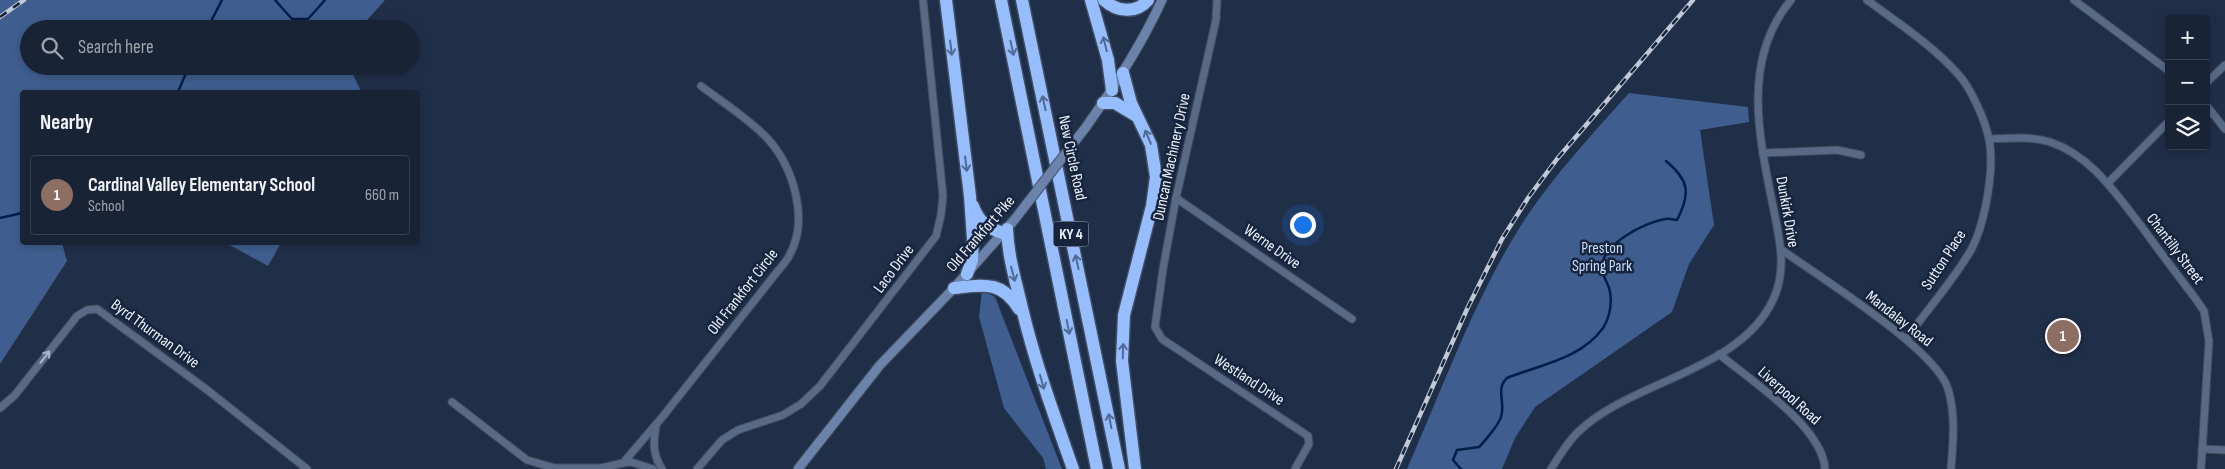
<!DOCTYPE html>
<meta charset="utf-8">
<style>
:root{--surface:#182336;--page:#252f42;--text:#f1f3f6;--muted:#9fa4ad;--line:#364051;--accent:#bebf42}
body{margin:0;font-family:"Sofia Sans Condensed",sans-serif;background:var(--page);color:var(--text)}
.controls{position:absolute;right:15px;top:15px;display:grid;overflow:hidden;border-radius:5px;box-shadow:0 2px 8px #0003}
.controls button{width:45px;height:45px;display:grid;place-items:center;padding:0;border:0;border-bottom:1px solid var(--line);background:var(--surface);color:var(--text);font:25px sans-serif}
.you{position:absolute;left:1302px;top:224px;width:18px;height:18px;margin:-12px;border:4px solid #fff;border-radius:50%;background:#1a73e8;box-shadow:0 0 0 8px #1a73e833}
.badge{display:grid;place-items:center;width:32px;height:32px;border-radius:50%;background:var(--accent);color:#fff;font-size:16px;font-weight:700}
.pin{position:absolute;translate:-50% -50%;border:2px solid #fff;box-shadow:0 1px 5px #0006}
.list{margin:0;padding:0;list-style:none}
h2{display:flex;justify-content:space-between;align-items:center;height:65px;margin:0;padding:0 20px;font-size:21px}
h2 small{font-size:16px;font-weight:400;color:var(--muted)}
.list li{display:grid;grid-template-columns:32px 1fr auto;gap:15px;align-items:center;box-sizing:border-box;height:80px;margin:0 10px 10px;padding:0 10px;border:1px solid var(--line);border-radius:5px}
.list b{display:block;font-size:19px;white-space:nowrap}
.list p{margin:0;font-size:16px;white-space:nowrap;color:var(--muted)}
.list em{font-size:16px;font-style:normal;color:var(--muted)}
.icon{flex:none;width:28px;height:28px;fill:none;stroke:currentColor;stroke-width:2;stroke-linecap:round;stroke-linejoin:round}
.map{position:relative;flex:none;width:2225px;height:469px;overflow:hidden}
.search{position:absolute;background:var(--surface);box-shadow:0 2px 8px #0003;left:20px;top:20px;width:400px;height:55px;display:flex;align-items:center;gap:12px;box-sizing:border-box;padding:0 18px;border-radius:28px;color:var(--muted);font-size:19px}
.panel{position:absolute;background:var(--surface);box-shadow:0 2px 8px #0003;left:20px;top:90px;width:400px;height:155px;border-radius:5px}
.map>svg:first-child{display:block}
</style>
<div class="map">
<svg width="2225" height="469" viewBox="0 0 2225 469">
<rect width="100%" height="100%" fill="#202f48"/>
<g fill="#3f5e8f">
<polygon points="0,0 385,0 359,29 29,29 29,66 349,66 360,89 358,92 22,92 22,242 62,243 67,261 0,364"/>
<path d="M1629,93L1748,107L1749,122L1700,130L1714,225L1689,264L1672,312L1535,407L1515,438L1502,469H1407C1444,385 1477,292 1527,216C1557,172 1594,132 1629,93Z"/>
<polygon points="226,243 281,243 268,266"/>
<polygon points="982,290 995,297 1062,469 1046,469 1043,458 1004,408 979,317"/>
</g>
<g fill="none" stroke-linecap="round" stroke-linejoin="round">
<g stroke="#021d48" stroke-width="2.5">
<polyline points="275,0 292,19 308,19 325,0"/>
<polyline points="207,29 222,0"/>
<polyline points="178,92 189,66"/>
<polyline points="0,218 22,213"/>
<path d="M1461,469L1453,460L1457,450L1479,447C1485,441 1499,424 1501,417C1506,403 1495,389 1507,378C1539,365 1581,359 1603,328C1610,317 1613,300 1609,288C1607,282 1603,276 1602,270C1599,245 1645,222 1666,219C1670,218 1673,220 1677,220C1691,193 1689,180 1666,161"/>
</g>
<g stroke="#404c5f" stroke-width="9">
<g id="street">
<polyline points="1217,0 1216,20 1176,198 1163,269 1155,327 1162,339 1308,436 1309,444 1295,469"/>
<path d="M1867,0C1898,23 1932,45 1958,74C1971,88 1985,120 1989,139C1995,168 1985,224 1971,250C1953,281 1927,310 1906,339"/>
<polyline points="2074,0 2169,71"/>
<polyline points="2206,83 2225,65"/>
<polyline points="2206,105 2225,129"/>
<path d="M1989,139C2010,138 2030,136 2050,142C2092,156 2116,194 2142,227C2159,251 2177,274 2195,298L2204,311L2209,341L2201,469"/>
<polyline points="1763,153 1837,150 1861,155"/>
<polyline points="2108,183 2169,121"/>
<polyline points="1176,198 1352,319"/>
<path d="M1782,250C1818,276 1937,350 1948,389C1956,415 1953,442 1951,469"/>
<path d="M1719,354C1750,380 1823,427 1825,469"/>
<path d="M452,402L527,460L555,468H601L623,463L664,415L773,277C778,270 785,264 789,256C810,220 793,166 767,138C748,118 722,102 701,86"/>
<polyline points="0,408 15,395 77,316 87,310 97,309 206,389 307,469"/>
<path d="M656,427C653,443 653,455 662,469"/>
<polyline points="2202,449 2225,450"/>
<polyline points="623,463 631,462 653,469"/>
<polyline points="697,469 722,440 738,430 783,415 801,404 820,386 936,236 941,215 943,196 923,0"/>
<path d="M1551,469C1559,456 1567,443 1578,432C1632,380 1739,372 1773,300C1787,271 1780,241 1774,211C1760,141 1740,61 1791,0"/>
</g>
</g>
<g stroke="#404c5f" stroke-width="11">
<g id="secondary">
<path d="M1086,127C1115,86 1141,46 1162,0"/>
<polyline points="798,469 880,365 954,288 1015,219"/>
</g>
</g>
<g stroke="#404c5f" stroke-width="15">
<g id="highway">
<polyline points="946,0 970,196 973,239 972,260 967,274"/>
<polyline points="1001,0 1097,469"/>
<polyline points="1022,0 1119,469"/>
<polyline points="1091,0 1108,60 1112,90"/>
<path d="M1104,0C1117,12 1136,14 1148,0"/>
<polyline points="1123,73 1131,103 1151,145 1156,177 1152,206 1124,315 1122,361 1135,469"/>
<polyline points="1103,103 1115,103 1135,115"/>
<path d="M973,206C979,222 987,228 1003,233"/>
<path d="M1007,229C1008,256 1015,278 1021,304C1034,360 1054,415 1073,469"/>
<path d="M954,288C983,285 1002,280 1019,309"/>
</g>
</g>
<use href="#street" stroke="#596a86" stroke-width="7"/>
<use href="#secondary" stroke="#6b83aa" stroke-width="9"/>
<use href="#highway" stroke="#96befe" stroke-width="12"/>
<g stroke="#c1c9d6" stroke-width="4.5">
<g id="rail">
<polyline points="0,17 24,0"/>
<polyline points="1396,469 1468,307 1502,239 1528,198 1557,159 1693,0"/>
</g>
</g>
<use href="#rail" stroke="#16253d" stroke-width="2.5" stroke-dasharray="8" stroke-linecap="butt"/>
<g stroke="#404c5f" stroke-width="11" stroke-linecap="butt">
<polyline id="secondary-bridge" points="1015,219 1086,127"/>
</g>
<use href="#secondary-bridge" stroke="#6b83aa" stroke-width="9"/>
</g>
<defs><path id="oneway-shaft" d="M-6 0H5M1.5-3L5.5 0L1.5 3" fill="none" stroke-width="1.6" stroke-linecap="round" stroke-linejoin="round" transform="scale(1.25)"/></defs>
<g stroke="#506a94">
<use href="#oneway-shaft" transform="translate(1105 44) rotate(-104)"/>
<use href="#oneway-shaft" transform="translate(951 48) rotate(83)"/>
<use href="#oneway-shaft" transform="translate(1012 48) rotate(78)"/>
<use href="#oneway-shaft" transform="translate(1044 103) rotate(-102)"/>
<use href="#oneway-shaft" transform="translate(1148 137) rotate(-113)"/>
<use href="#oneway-shaft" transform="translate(966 164) rotate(83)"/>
<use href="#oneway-shaft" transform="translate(1077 262) rotate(-102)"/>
<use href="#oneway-shaft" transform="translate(1013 274) rotate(75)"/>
<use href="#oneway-shaft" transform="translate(1068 327) rotate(79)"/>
<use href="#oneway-shaft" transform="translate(1123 351) rotate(-88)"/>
<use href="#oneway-shaft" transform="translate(1042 382) rotate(74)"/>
<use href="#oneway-shaft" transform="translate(1110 421) rotate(-101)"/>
</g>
<use stroke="#aab5c7" href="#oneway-shaft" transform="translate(45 357) rotate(-52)"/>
<g text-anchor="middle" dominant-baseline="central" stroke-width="5" stroke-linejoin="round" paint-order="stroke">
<rect fill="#16253d" stroke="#acb5c3" stroke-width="1" x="1053.5" y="221.5" width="35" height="25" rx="4"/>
<g font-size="15" font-weight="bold" fill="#edf3fd">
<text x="1071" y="234">KY 4</text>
</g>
<g font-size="16" fill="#edf3fd" stroke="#16253d">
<text transform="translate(1172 157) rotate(-78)">Duncan Machinery Drive</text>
<text transform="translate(1072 158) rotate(78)">New Circle Road</text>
<text transform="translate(1787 212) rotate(80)">Dunkirk Drive</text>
<text transform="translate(981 234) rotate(-49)">Old Frankfort Pike</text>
<text transform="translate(1272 247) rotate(35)">Werne Drive</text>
<text transform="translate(2175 249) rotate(53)">Chantilly Street</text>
<text transform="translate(1944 260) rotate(-57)">Sutton Place</text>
<text transform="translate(894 269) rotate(-53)">Laco Drive</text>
<text transform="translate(743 292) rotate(-52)">Old Frankfort Circle</text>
<text transform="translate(1899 319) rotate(38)">Mandalay Road</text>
<text transform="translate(155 334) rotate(36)">Byrd Thurman Drive</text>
<text transform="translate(1249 380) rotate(33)">Westland Drive</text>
<text transform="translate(1789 396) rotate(42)">Liverpool Road</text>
</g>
<g font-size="16" fill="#c8dcfa" stroke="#16253d">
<text x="1602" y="248">Preston<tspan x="1602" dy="18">Spring Park</tspan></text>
</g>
</g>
</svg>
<div class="controls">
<button>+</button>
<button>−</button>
<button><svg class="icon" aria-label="layers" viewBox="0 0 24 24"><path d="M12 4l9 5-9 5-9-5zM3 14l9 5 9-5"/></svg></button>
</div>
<div class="you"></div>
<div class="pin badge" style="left:2063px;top:336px;background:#8d6e63">1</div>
<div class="search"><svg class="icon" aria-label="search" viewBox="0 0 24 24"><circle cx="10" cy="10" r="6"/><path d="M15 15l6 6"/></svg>Search here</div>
<section class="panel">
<h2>Nearby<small></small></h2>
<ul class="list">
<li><span class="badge" style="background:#8d6e63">1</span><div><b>Cardinal Valley Elementary School</b><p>School</p></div><em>660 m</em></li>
</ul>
</section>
</div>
